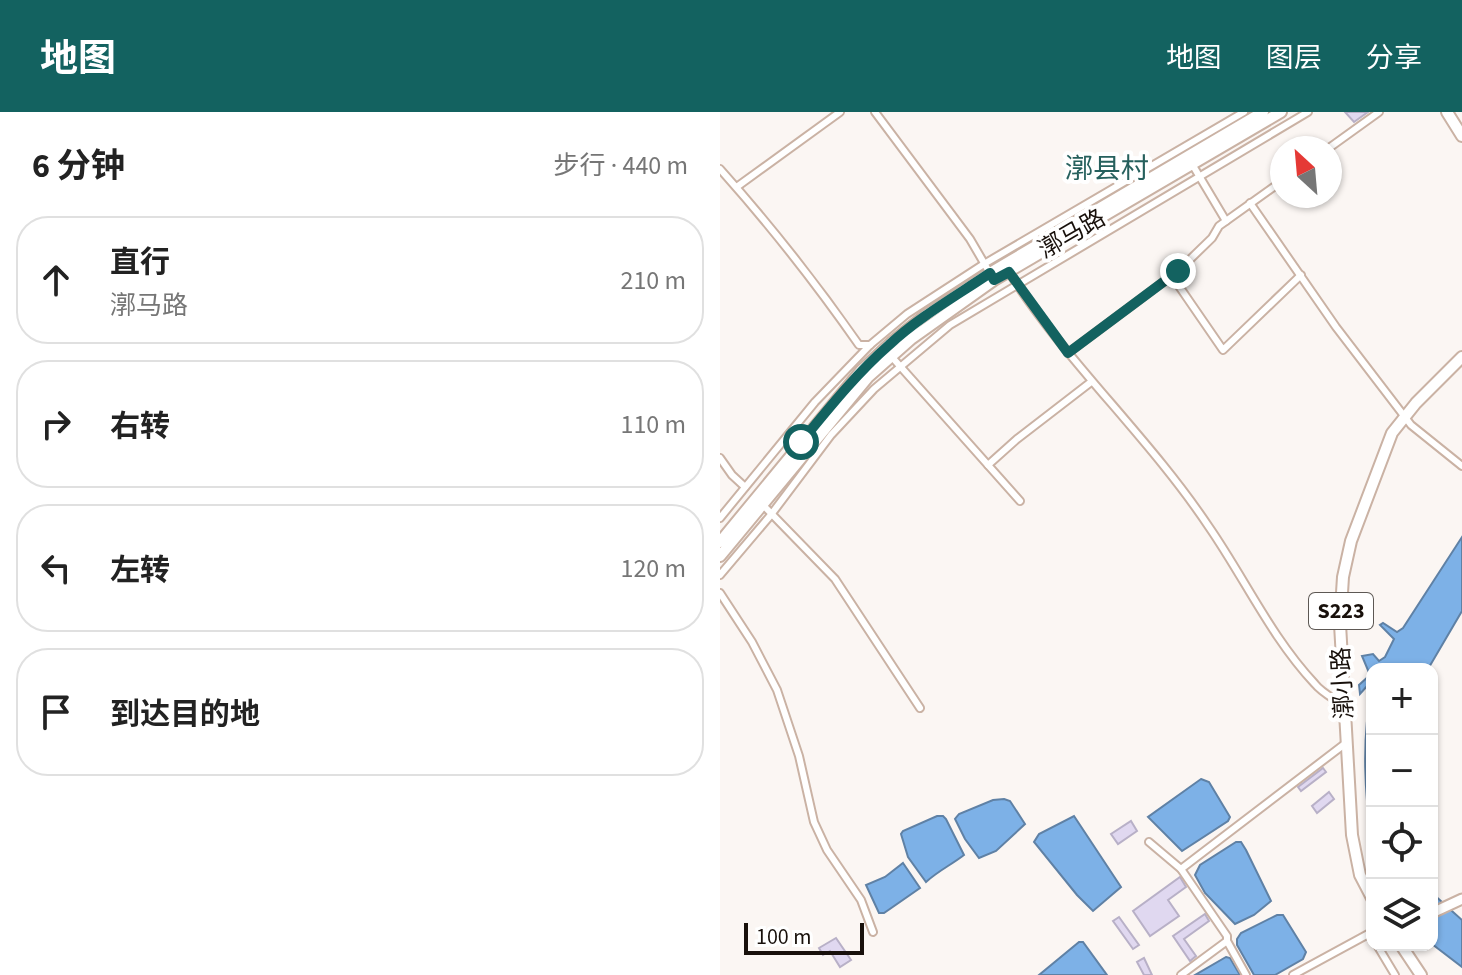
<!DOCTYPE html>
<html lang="zh">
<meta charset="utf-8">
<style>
:root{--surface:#fff;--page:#f6f6f6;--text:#222;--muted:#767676;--line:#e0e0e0;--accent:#136260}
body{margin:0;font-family:"Source Sans 3","Noto Sans SC",sans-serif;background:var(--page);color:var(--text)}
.controls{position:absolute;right:24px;bottom:24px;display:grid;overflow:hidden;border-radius:16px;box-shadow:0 2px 6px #0004}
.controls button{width:72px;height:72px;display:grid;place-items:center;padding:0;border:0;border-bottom:2px solid var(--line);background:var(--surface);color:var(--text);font:40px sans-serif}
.compass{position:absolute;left:550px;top:24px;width:72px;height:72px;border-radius:50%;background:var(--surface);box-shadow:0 2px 6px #0004;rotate:334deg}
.scale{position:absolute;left:24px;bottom:20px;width:120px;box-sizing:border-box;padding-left:8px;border:4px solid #18100b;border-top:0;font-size:22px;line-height:28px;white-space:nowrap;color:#18100b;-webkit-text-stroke:6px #fff;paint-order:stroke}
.stop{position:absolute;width:24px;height:24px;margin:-18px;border:6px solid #136260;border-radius:50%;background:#fff}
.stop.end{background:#136260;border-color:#fff;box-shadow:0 2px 8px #0008}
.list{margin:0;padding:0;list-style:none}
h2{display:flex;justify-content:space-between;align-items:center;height:104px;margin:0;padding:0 32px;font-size:34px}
h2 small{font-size:26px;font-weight:400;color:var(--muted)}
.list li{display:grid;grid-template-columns:52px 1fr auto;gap:24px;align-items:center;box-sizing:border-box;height:128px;margin:0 16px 16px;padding:0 16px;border:2px solid var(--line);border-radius:32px}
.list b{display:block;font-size:30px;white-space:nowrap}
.list p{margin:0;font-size:26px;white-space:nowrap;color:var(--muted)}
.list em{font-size:26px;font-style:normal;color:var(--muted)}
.icon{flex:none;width:44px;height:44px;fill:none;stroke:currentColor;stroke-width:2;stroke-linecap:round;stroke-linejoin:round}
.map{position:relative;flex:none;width:742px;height:863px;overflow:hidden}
header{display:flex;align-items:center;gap:48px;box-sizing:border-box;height:112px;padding:0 40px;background:var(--accent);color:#fff}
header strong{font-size:38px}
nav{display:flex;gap:44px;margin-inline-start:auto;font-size:28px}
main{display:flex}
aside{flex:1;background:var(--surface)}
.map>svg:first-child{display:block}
</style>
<header>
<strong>地图</strong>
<nav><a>地图</a><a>图层</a><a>分享</a></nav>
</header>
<main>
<aside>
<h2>6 分钟<small>步行 · 440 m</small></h2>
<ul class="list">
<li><svg class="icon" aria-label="ahead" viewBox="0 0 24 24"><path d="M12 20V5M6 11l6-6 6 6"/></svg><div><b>直行</b><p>漷马路</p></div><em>210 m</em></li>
<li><svg class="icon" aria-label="right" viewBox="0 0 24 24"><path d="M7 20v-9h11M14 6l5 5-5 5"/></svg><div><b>右转</b></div><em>110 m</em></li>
<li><svg class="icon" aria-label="left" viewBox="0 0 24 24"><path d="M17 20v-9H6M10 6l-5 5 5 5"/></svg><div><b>左转</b></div><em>120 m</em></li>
<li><svg class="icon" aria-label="arrive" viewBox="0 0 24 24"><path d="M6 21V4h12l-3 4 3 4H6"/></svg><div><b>到达目的地</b></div></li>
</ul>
</aside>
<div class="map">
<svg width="742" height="863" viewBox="0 0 742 863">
<rect width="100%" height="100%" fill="#fbf6f3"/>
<g fill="#7db1e7" stroke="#5f81a5" stroke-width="2">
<path d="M742,425V499L708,557H652V735C645,683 641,628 652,577L648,573L640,582L639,573L650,563L642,544L653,542L659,549L665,545L674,527L660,513L663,511L677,520L683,516Z"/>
<polygon points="481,667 489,670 510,705 508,709 462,739 428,705"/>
<polygon points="284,687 290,689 305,712 276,739 259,746 245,727 235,707 239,702 273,688"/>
<path d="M217,704H223L226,707L244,743C231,753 218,759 206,770L188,745L181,722L183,719Z"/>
<polygon points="354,704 401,775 373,799 357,783 314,730 319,722"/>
<polygon points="516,730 521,730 526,738 551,789 534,803 515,812 485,781 475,763 480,753"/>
<polygon points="183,751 200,776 164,801 159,801 146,773 165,765"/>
<polygon points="712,781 742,808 742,855 712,832"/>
<polygon points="557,803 563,803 586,840 583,847 555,863 534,863 517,833 517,827 521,821"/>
<polygon points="359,830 363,830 387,863 319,863"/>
<polygon points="506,845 510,846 520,863 475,863"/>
</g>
<g fill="#e0d8f0" stroke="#b8b0c7" stroke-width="2">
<polygon points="625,0 648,0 634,10"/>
<polygon points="603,656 606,660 581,679 578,675"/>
<polygon points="609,680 614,687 597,701 592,694"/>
<polygon points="411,709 417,719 398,732 391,722"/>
<polygon points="460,765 466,775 448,788 459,804 430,824 413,799"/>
<polygon points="485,802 489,809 464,827 476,844 470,849 453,824"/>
<polygon points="399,805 419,833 413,837 393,809"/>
<polygon points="116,826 131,848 120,855 110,839 103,843 99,836"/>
<polygon points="424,846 432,863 424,863 417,850"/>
</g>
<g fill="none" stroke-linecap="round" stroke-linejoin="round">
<g stroke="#cab2a4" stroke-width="10">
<g id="street">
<polyline points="155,0 250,127 271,163"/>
<polyline points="609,36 659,0"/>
<polyline points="472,52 506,109"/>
<path d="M0,57C51,114 95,170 139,233H150"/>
<polyline points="18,74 120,0"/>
<polyline points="530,91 616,215 691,313 742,354"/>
<path d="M289,160C347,251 429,325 489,415C525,467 551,525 595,572C602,581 615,587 624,594"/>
<polyline points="452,164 503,238 581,163"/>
<polyline points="348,241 458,159 492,126 499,114 562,69"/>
<polyline points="171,244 300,389"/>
<polyline points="0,346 12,363 25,375"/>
<polyline points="268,353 297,327 371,270"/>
<polyline points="42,392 115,467 200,596"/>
<polyline points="0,406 95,290 150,233 187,202 264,152 524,0"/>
<polyline points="0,463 50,404 111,323 154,277 230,213 588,0"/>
<polyline points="0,481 32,530 57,578 79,644 94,710 107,738 141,788 153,820"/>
<polyline points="429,730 461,757 507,824 507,829 461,863"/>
<polyline points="461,757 626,631"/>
<polyline points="507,829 526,863"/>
<polyline points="657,833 675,863"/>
<polyline points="573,863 652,820"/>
</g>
</g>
<g stroke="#cab2a4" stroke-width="13">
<polyline id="secondary" points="712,801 742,787"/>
</g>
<g stroke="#cab2a4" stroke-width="14">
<g id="primary">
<polyline points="727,0 742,24"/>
<polyline points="0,430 141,259 171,231 205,204 270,161 543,0"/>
<polyline points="0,444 148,265 191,227 274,168 561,0"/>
<polyline points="652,786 640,763 632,723 620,512 623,465 631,429 672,321 696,291 742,245"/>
<polyline points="681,833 701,863"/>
</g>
</g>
<use href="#street" stroke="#fff" stroke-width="6"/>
<use href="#secondary" stroke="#fff" stroke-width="9"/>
<use href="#primary" stroke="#fff" stroke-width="10"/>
</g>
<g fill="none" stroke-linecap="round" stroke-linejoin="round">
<path stroke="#136260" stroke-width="10" d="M81,330C109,296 136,262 169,233C199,205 236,184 270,161L274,168L289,160L348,241L458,159"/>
</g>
<g text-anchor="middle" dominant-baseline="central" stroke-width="8" stroke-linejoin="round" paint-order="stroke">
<rect fill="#fff" stroke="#5d5854" stroke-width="2" x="589" y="481" width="64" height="36" rx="6"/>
<g font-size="22" font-weight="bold" fill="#18100b">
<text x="621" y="499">S223</text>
</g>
<g font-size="24" fill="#18100b" stroke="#fff">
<text transform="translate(352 122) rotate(-30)">漷马路</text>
<text transform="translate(623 571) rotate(-93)">漷小路</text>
</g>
<g font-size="28" fill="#26605d" stroke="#fff">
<text x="387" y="57">漷县村</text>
</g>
</g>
</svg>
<div class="controls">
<button>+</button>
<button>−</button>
<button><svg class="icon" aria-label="locate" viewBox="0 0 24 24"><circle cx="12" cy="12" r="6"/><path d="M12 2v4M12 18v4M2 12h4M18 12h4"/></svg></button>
<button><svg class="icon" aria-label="layers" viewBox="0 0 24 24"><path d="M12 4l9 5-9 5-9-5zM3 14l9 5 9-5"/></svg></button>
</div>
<svg class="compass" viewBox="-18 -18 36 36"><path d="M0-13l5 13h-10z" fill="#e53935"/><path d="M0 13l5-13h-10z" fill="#767676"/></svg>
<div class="scale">100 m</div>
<div class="stop" style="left:81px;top:330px"></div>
<div class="stop end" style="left:458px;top:159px"></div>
</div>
</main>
